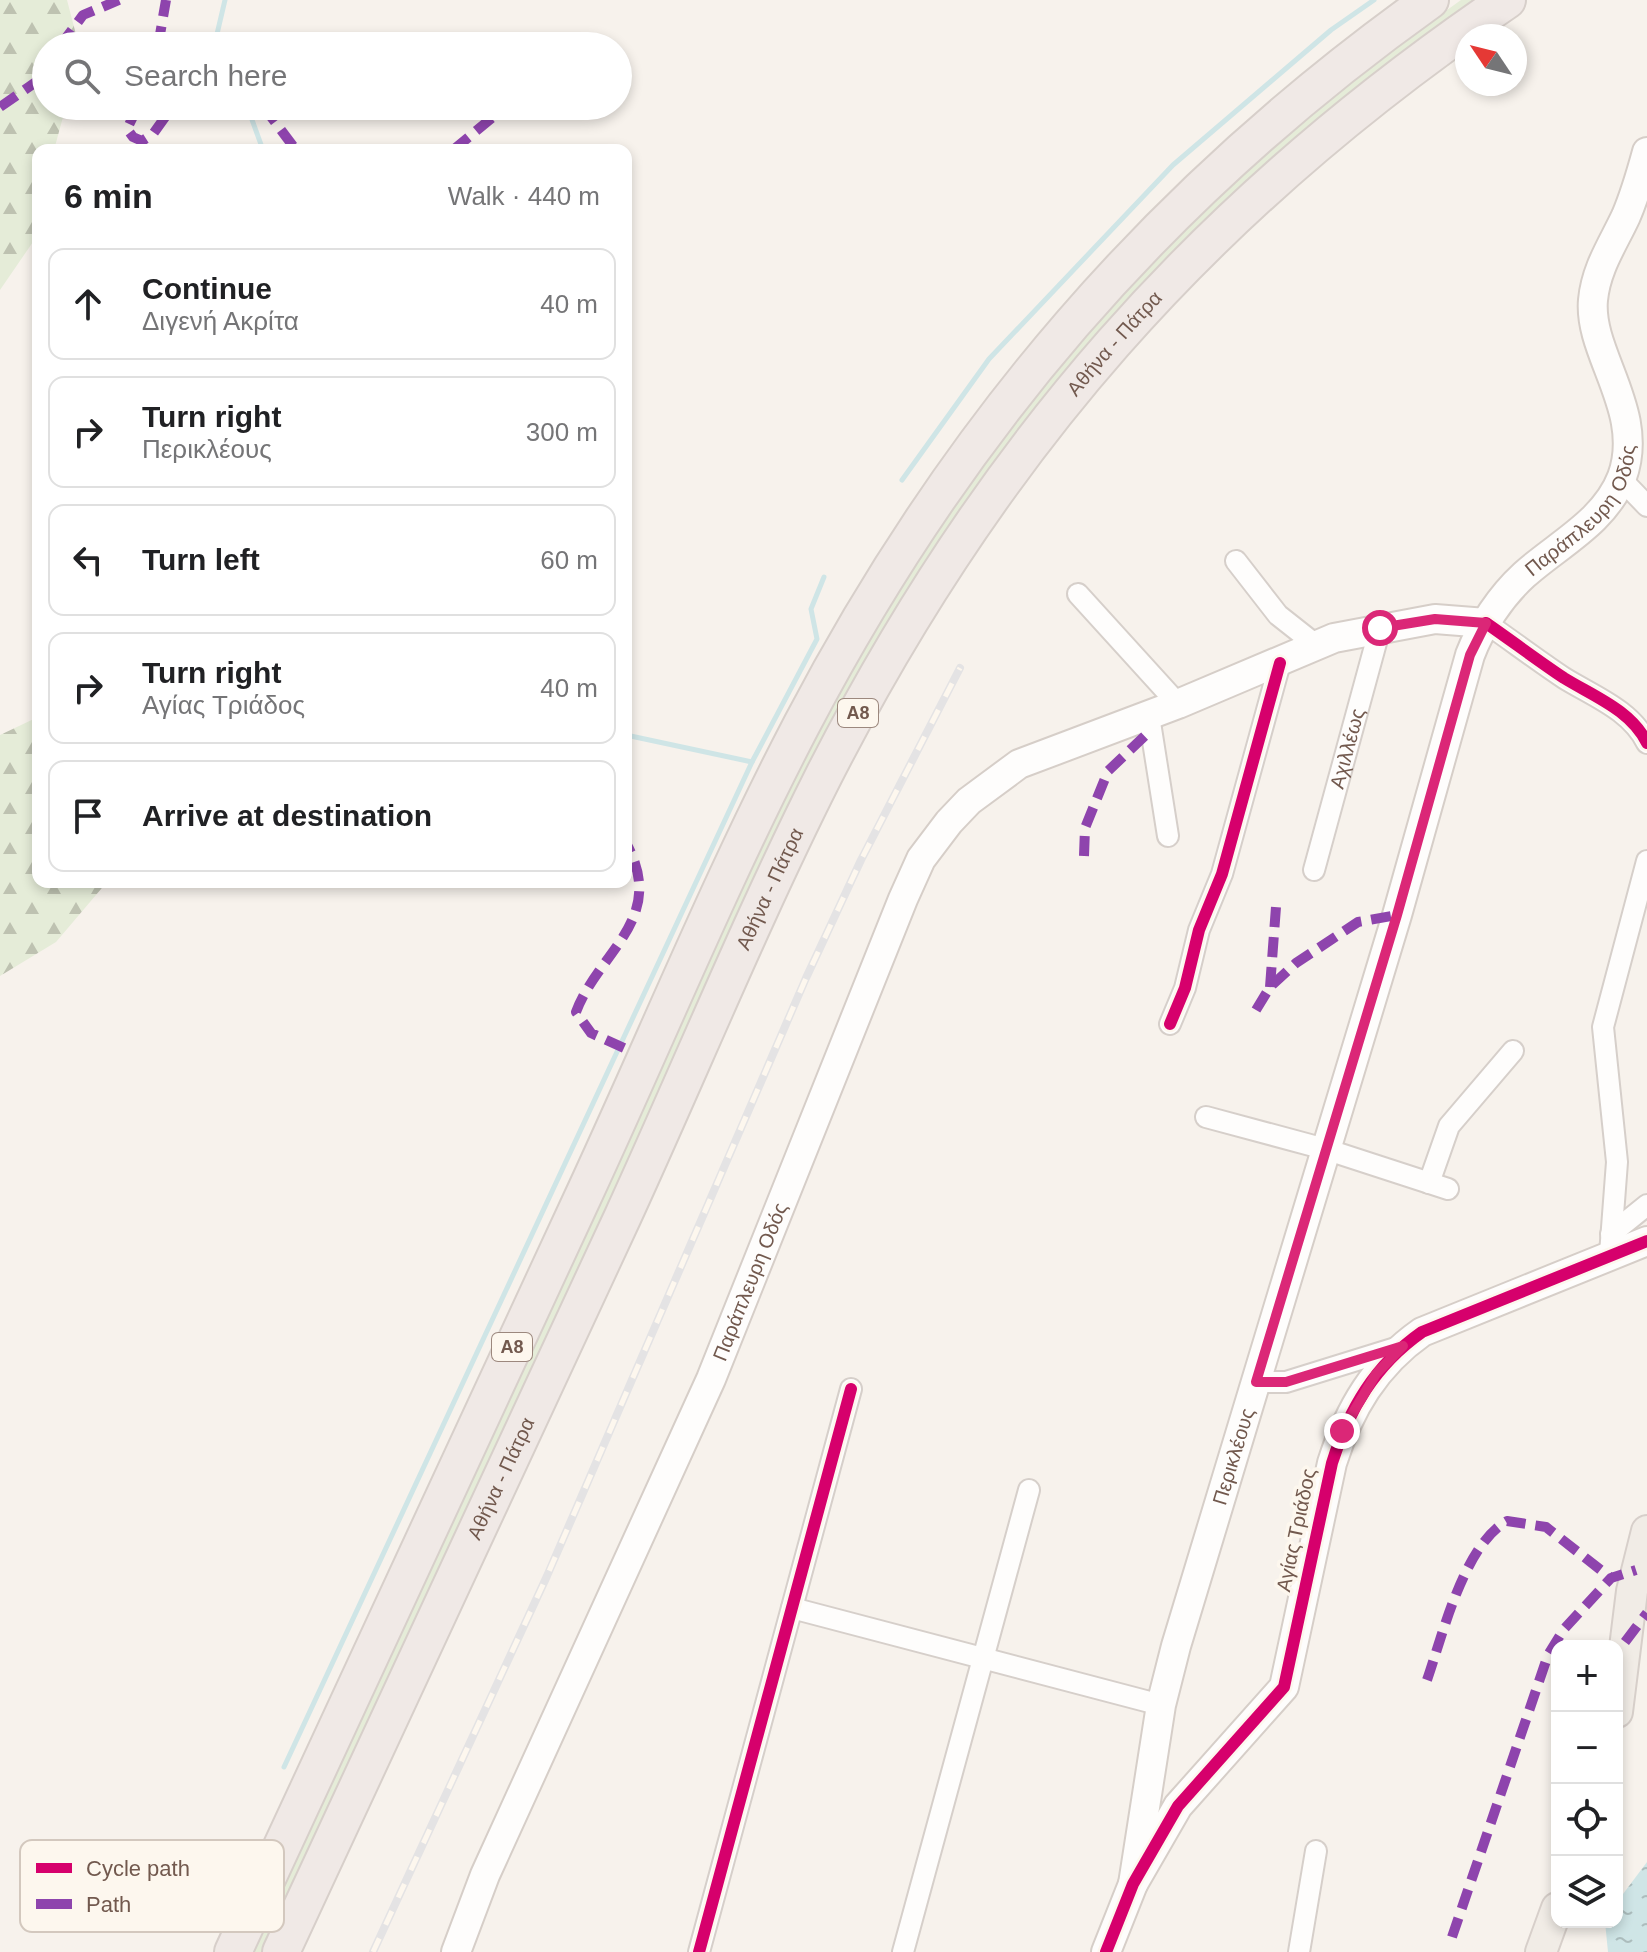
<!DOCTYPE html>
<meta charset="utf-8">
<style>
:root{--surface:#fff;--page:#f2f2f2;--text:#202124;--muted:#757577;--line:#e0e0e0}
body{margin:0;font-family:Helvetica,sans-serif;background:var(--page);color:var(--text)}
.controls{position:absolute;right:24px;bottom:24px;display:grid;overflow:hidden;border-radius:16px;box-shadow:0 4px 12px #0003}
.controls button{width:72px;height:72px;display:grid;place-items:center;padding:0;border:0;border-bottom:2px solid var(--line);background:var(--surface);color:var(--text);font:40px sans-serif}
.compass{position:absolute;left:1455px;top:24px;width:72px;height:72px;border-radius:50%;background:var(--surface);box-shadow:0 4px 12px #0003;rotate:305deg}
.stop{position:absolute;width:24px;height:24px;margin:-18px;border:6px solid #db2777;border-radius:50%;background:#fff}
.stop.end{background:#db2777;border-color:#fff;box-shadow:0 2px 8px #0008}
.list{margin:0;padding:0;list-style:none}
h2{display:flex;justify-content:space-between;align-items:center;height:104px;margin:0;padding:0 32px;font-size:34px}
h2 small{font-size:26px;font-weight:400;color:var(--muted)}
.list li{display:grid;grid-template-columns:52px 1fr auto;gap:24px;align-items:center;box-sizing:border-box;height:112px;margin:0 16px 16px;padding:0 16px;border:2px solid var(--line);border-radius:16px}
.list b{display:block;font-size:30px;white-space:nowrap}
.list p{margin:0;font-size:26px;white-space:nowrap;color:var(--muted)}
.list em{font-size:26px;font-style:normal;color:var(--muted)}
.icon{flex:none;width:44px;height:44px;fill:none;stroke:currentColor;stroke-width:2;stroke-linecap:round;stroke-linejoin:round}
.map{position:relative;flex:none;width:1647px;height:1952px;overflow:hidden}
.search{position:absolute;background:var(--surface);box-shadow:0 4px 12px #0003;left:32px;top:32px;width:600px;height:88px;display:flex;align-items:center;gap:20px;box-sizing:border-box;padding:0 28px;border-radius:44px;color:var(--muted);font-size:30px}
.panel{position:absolute;background:var(--surface);box-shadow:0 4px 12px #0003;left:32px;top:144px;width:600px;height:744px;border-radius:16px}
.map>svg:first-child{display:block}
</style>
<div class="map">
<svg width="1647" height="1952" viewBox="0 0 1647 1952">
<defs>
<pattern id="forest-firs" width="22" height="20" patternUnits="userSpaceOnUse" patternTransform="scale(2)"><rect width="22" height="20" fill="#e5ecd8"/><path d="M5 1l3.5 6h-7zM16 11l3.5 6h-7z" fill="#bec2b1"/></pattern>
<pattern id="water-ripples" width="26" height="14" patternUnits="userSpaceOnUse" patternTransform="scale(2)"><rect width="26" height="14" fill="#cfe5e6"/><path d="M2 4q2-2 4 0t4 0M15 11q2-2 4 0t4 0" fill="none" stroke="#acbdbd"/></pattern>
</defs>
<rect width="100%" height="100%" fill="#f7f2ec"/>
<path fill="#e5ecd8" d="M1461,0H1477L1351,92L1187,236L1070,366L965,505L607,1210L262,1952H252C367,1704 482,1456 597,1209C671,1050 736,886 818,731C901,575 1000,430 1116,298C1216,184 1338,88 1461,0Z"/>
<g fill="url(#forest-firs)">
<polygon points="0,0 67,0 79,46 46,46 46,106 66,106 54,150 38,150 35,239 0,290"/>
<polygon points="38,717 38,882 107,882 56,942 0,976 0,735"/>
</g>
<polygon fill="url(#water-ripples)" points="1647,1862 1647,1952 1608,1952 1605,1922 1617,1922 1617,1902"/>
<g fill="none" stroke-linecap="round" stroke-linejoin="round">
<g stroke="#cfe5e6" stroke-width="5">
<polyline points="222,46 217,34 225,0"/>
<polyline points="247,106 263,150"/>
<polyline points="902,480 989,359 1173,165 1331,30 1374,0"/>
<polyline points="626,735 752,762"/>
<polyline points="284,1767 752,762 817,639 811,609 824,577"/>
</g>
<g stroke="#d6cfca" stroke-width="24">
<g id="street">
<polyline points="1621,479 1647,506"/>
<polyline points="1236,561 1278,615 1316,645"/>
<polyline points="1078,594 1178,704"/>
<path d="M1486,623C1512,641 1537,660 1564,678C1593,696 1631,710 1647,743"/>
<polyline points="1149,716 1168,836"/>
<path id="s1" d="M1314,870L1380,628"/>
<polyline points="1170,1024 1185,988 1199,930 1222,874 1280,663"/>
<polyline points="1206,1117 1325,1149 1448,1189"/>
<polyline points="1429,1183 1449,1126 1513,1051"/>
<polyline points="1611,1234 1647,1205"/>
<polyline points="1610,1254 1617,1162 1603,1027 1647,861"/>
<polyline points="1256,1382 1286,1382 1402,1346"/>
<polyline points="792,1608 1161,1705"/>
<polyline points="699,1952 851,1389"/>
<polyline points="903,1952 1029,1490"/>
<polyline points="1299,1952 1316,1851"/>
</g>
</g>
<g stroke="#d6cec8" stroke-width="32">
<g id="secondary">
<path id="s2" d="M1133,1884L1161,1705L1176,1646L1397,915L1470,655C1481,626 1501,596 1524,575C1557,545 1605,522 1622,477C1646,411 1588,354 1593,300C1596,268 1613,244 1626,216C1635,195 1641,174 1647,152"/>
<path id="s3" d="M456,1952L485,1875L711,1379L903,899L921,859L949,822L969,801L1019,764L1178,704L1334,638L1435,619L1486,623"/>
<path d="M1106,1952L1133,1884L1178,1806L1284,1687L1332,1463C1349,1409 1375,1365 1422,1332L1647,1241"/>
</g>
</g>
<g stroke="#d7cfca" stroke-width="34">
<g id="primary">
<polyline points="1617,1712 1632,1591 1647,1531"/>
<polyline points="1541,1952 1557,1908"/>
</g>
</g>
<g stroke="#d7cfca" stroke-width="40">
<g id="highway">
<path d="M233,1952C348,1701 465,1451 581,1201C655,1042 721,879 802,724C957,428 1158,194 1430,0"/>
<path id="s4" d="M281,1952C394,1706 509,1461 623,1216C690,1070 751,920 823,777C990,449 1202,207 1507,0"/>
</g>
</g>
<use href="#street" stroke="#fefdfc" stroke-width="20"/>
<use href="#secondary" stroke="#fefdfc" stroke-width="28"/>
<use href="#primary" stroke="#f1ece6" stroke-width="30"/>
<use href="#highway" stroke="#f0e9e6" stroke-width="36"/>
<g stroke="#e4e3e4" stroke-width="8">
<polyline id="rail" points="373,1952 547,1576 806,978 861,860 960,668"/>
</g>
<use href="#rail" stroke="#fdf7ee" stroke-width="5" stroke-dasharray="15" stroke-linecap="butt"/>
<g stroke="#8e44ad" stroke-width="10" stroke-dasharray="20 10" stroke-linecap="butt">
<polyline points="60,46 83,15 119,0"/>
<polyline points="158,46 166,0"/>
<polyline points="138,106 127,129 133,137 142,141 153,134 173,106"/>
<polyline points="263,106 296,150"/>
<polyline points="0,107 46,75"/>
<polyline points="453,150 493,117"/>
<polyline points="1084,856 1085,828 1108,771 1150,731"/>
<polyline points="1270,987 1276,907"/>
<polyline points="1256,1010 1270,987 1296,963 1358,922 1397,915"/>
<path d="M624,1048L591,1033L576,1012C599,951 668,919 626,843"/>
<polyline points="1625,1642 1647,1613"/>
<path d="M1427,1680C1443,1634 1464,1545 1507,1521L1546,1527L1611,1578"/>
<polyline points="1452,1937 1548,1655 1564,1629 1611,1578 1636,1570"/>
</g>
<g stroke="#fdf7ee" stroke-width="17">
<g id="cycleway">
<path d="M1486,623C1512,641 1537,660 1564,678C1593,696 1631,710 1647,743"/>
<polyline points="1170,1024 1185,988 1199,930 1222,874 1280,663"/>
<polyline points="699,1952 851,1389"/>
<path d="M1106,1952L1133,1884L1178,1806L1284,1687L1332,1463C1349,1409 1375,1365 1422,1332L1647,1241"/>
</g>
</g>
<use href="#cycleway" stroke="#d6006c" stroke-width="12"/>
</g>
<g fill="none" stroke-linecap="round" stroke-linejoin="round">
<polyline stroke="#db2777" stroke-width="10" points="1342,1431 1376,1374 1403,1346 1286,1382 1256,1382 1397,915 1470,655 1486,623 1435,619 1380,628"/>
</g>
<g text-anchor="middle" dominant-baseline="central" stroke-width="7" stroke-linejoin="round" paint-order="stroke">
<g fill="#fdf7ee" stroke="#9c887e" stroke-width="2">
<rect x="838" y="699" width="40" height="28" rx="6"/>
<rect x="492" y="1333" width="40" height="28" rx="6"/>
</g>
<g font-size="18" font-weight="bold" fill="#72594e">
<text x="858" y="713">Α8</text>
<text x="512" y="1347">Α8</text>
</g>
<g font-size="20" fill="#72594e" stroke="#fdf7ee">
<text stroke="none"><textPath href="#s4" startOffset="1818">Αθήνα - Πάτρα</textPath></text>
<text stroke="none"><textPath href="#s2" startOffset="1462">Παράπλευρη Οδός</textPath></text>
<text stroke="none"><textPath href="#s1" startOffset="126">Αχιλλέως</textPath></text>
<text stroke="none"><textPath href="#s4" startOffset="1170">Αθήνα - Πάτρα</textPath></text>
<text stroke="none"><textPath href="#s3" startOffset="732">Παράπλευρη Οδός</textPath></text>
<text stroke="none"><textPath href="#s2" startOffset="440">Περικλέους</textPath></text>
<text stroke="none"><textPath href="#s4" startOffset="522">Αθήνα - Πάτρα</textPath></text>
<text transform="translate(1296 1530) rotate(-78)">Αγίας Τριάδος</text>
</g>
</g>
<rect x="20" y="1840" width="264" height="92" rx="12" fill="#fdf7ee" stroke="#d3c8be" stroke-width="2"/>
<rect x="36" y="1863" width="36" height="10" fill="#d6006c"/>
<rect x="36" y="1899" width="36" height="10" fill="#8e44ad"/>
<g font-size="22" fill="#72594e">
<text x="86" y="1876">Cycle path</text>
<text x="86" y="1912">Path</text>
</g>
</svg>
<div class="controls">
<button>+</button>
<button>−</button>
<button><svg class="icon" aria-label="locate" viewBox="0 0 24 24"><circle cx="12" cy="12" r="6"/><path d="M12 2v4M12 18v4M2 12h4M18 12h4"/></svg></button>
<button><svg class="icon" aria-label="layers" viewBox="0 0 24 24"><path d="M12 4l9 5-9 5-9-5zM3 14l9 5 9-5"/></svg></button>
</div>
<svg class="compass" viewBox="-18 -18 36 36"><path d="M0-13l5 13h-10z" fill="#e53935"/><path d="M0 13l5-13h-10z" fill="#757577"/></svg>
<div class="stop" style="left:1380px;top:628px"></div>
<div class="stop end" style="left:1342px;top:1431px"></div>
<div class="search"><svg class="icon" aria-label="search" viewBox="0 0 24 24"><circle cx="10" cy="10" r="6"/><path d="M15 15l6 6"/></svg>Search here</div>
<section class="panel">
<h2>6 min<small>Walk · 440 m</small></h2>
<ul class="list">
<li><svg class="icon" aria-label="ahead" viewBox="0 0 24 24"><path d="M12 20V5M6 11l6-6 6 6"/></svg><div><b>Continue</b><p>Διγενή Ακρίτα</p></div><em>40 m</em></li>
<li><svg class="icon" aria-label="right" viewBox="0 0 24 24"><path d="M7 20v-9h11M14 6l5 5-5 5"/></svg><div><b>Turn right</b><p>Περικλέους</p></div><em>300 m</em></li>
<li><svg class="icon" aria-label="left" viewBox="0 0 24 24"><path d="M17 20v-9H6M10 6l-5 5 5 5"/></svg><div><b>Turn left</b></div><em>60 m</em></li>
<li><svg class="icon" aria-label="right" viewBox="0 0 24 24"><path d="M7 20v-9h11M14 6l5 5-5 5"/></svg><div><b>Turn right</b><p>Αγίας Τριάδος</p></div><em>40 m</em></li>
<li><svg class="icon" aria-label="arrive" viewBox="0 0 24 24"><path d="M6 21V4h12l-3 4 3 4H6"/></svg><div><b>Arrive at destination</b></div></li>
</ul>
</section>
</div>
